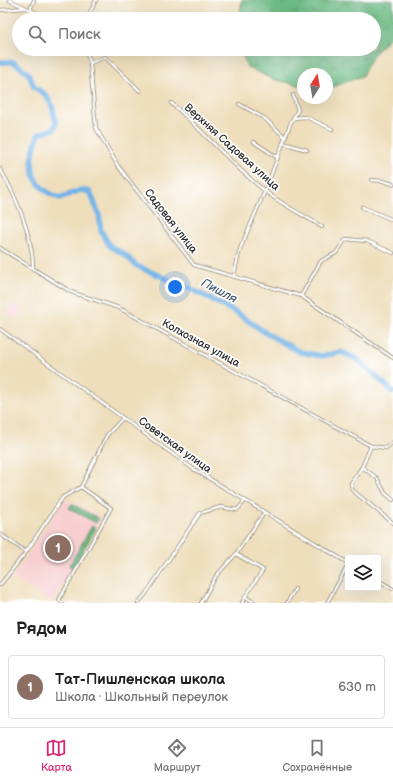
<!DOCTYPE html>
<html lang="ru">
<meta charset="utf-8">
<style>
:root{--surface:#fff;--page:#f6f6f6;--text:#202124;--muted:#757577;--line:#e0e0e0;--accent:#db2777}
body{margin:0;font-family:"Balsamiq Sans",sans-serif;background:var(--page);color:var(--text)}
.controls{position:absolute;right:12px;bottom:12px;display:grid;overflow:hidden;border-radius:4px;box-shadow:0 4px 16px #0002}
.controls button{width:36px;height:36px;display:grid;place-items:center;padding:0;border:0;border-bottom:1px solid var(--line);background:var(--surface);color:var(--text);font:20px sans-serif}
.compass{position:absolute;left:297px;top:68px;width:36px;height:36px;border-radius:50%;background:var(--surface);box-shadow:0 4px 16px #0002;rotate:11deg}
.you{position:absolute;left:175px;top:287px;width:14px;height:14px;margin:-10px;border:3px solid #fff;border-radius:50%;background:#1a73e8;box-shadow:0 0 0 6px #1a73e833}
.badge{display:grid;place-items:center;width:26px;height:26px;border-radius:50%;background:var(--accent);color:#fff;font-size:13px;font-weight:700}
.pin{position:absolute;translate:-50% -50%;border:2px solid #fff;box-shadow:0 1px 4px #0006}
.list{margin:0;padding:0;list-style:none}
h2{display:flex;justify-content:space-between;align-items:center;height:52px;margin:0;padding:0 16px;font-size:17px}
h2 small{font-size:13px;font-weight:400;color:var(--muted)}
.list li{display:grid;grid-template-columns:26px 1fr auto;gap:12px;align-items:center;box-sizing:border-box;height:64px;margin:0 8px 8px;padding:0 8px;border:1px solid var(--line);border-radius:4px}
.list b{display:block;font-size:15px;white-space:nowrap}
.list p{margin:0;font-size:13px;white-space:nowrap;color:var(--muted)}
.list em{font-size:13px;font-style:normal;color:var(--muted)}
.icon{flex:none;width:22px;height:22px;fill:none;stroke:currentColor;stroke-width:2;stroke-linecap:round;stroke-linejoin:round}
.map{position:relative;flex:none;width:393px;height:603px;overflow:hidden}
.search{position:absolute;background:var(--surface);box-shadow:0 4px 16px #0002;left:12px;right:12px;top:12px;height:44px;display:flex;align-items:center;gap:10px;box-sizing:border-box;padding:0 14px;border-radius:22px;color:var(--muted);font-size:15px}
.sheet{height:124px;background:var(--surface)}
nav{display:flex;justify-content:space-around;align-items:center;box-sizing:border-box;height:56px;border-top:1px solid var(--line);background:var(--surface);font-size:11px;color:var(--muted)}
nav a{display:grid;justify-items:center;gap:2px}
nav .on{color:var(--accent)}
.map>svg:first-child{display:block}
</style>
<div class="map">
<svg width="393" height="603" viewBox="0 0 393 603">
<defs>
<pattern id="forest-crowns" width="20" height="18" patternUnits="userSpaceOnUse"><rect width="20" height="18" fill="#6dbb84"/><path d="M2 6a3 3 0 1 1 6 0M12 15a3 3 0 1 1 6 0" fill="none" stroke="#5a986c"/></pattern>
</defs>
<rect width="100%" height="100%" fill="#fff"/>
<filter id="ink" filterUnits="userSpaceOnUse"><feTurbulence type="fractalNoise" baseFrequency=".025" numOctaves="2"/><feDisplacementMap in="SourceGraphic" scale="8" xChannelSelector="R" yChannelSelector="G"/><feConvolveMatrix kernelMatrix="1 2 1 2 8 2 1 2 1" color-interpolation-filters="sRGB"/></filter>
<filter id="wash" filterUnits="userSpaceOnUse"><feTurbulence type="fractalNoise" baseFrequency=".012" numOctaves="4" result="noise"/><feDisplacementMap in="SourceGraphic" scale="16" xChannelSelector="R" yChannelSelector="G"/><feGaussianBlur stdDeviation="0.9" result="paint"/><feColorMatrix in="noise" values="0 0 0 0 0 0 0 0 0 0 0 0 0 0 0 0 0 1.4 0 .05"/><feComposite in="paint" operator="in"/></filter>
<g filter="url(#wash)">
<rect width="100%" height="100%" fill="#eedebc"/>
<g fill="#f7cfd1">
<polygon points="12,303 22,311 16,319 6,312"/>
<polygon points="65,498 102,518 53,603 12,578"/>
</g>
<g fill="url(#forest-crowns)" stroke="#4c7358">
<polygon points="242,0 393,0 393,34 373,55 362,76 333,87 327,87 327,74 303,74 303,86 272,79 247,67 240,49 374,49 374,19 239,19"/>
<polygon points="72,504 99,519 96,523 69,508"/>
<polygon points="92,526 96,528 73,568 69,566"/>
</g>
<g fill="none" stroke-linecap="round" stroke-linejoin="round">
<path stroke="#74b3e7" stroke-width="5.5" d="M0,62H14L29,74L34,87L46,95L52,106L56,123L54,129L39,134C27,162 29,187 60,198L81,190L90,192L99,214L101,231L110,246L124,254L137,266L193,290L237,313L266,333L300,352L322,356L341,352L357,359L393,392"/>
</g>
</g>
<g filter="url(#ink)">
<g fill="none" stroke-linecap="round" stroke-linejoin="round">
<g stroke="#8c8474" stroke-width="4">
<g id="street">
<polyline points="9,0 50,19"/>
<polyline points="0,10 25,8"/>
<polyline points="30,10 34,0"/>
<polyline points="87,19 96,0"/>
<polyline points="86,49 90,63 96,128 118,166 194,265 301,296 393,358"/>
<polyline points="90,63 105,57 140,91"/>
<path d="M171,103C204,131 231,165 265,191C282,205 304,215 322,227"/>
<polyline points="239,104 264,118 285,137"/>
<polyline points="294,118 306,117 332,129"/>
<polyline points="254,142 278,158"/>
<polyline points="283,143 307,150"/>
<path d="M0,169C16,195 33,237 33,268"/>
<polyline points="372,180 383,181 393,184"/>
<polyline points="362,207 393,220"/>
<polyline points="0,248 71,292 119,308 371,446 386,448 393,442"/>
<polyline points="234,275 240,249 265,191 291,122 298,110 293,95"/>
<polyline points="301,296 321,261 336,253 346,239 367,241 393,253"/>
<polyline points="0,329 192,468 348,563"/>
<polyline points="371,446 362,467 377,478 385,493 393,500"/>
<polyline points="362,467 351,483 352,490 393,523"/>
<polyline points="0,534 26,552"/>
<polyline points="236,554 263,570 245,597 256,603"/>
<polyline points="378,580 393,589"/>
<polyline points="0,585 26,552 63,497 81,487"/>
<polyline points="63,603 59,600 111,508 81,487 107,435 123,418"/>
<polyline points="138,603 145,595 200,513 221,507 237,510 245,501"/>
<polyline points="201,603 216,576 236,554 264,513"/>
<polyline points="242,603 245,597"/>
<polyline points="287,603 295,589"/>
<polyline points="327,603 348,565"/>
</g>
</g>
<use href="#street" stroke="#fff" stroke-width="2.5"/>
</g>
</g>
<g text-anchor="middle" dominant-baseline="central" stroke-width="3.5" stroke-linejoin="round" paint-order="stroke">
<g font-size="11" fill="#2b2b2b" stroke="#fff">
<text transform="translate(232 147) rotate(42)">Верхняя Садовая улица</text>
<text transform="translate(171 221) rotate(52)">Садовая улица</text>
<text transform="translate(201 343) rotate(29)">Колхозная улица</text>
<text transform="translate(175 445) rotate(36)">Советская улица</text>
</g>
<g font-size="12" font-style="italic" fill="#455b6d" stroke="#fff">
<text transform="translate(219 291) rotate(28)">Пишля</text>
</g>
</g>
</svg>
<div class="controls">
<button><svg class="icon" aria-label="layers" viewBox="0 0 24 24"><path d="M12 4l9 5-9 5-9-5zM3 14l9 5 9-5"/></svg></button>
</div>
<svg class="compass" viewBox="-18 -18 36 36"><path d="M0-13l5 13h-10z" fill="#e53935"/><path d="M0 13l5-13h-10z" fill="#757577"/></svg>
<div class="you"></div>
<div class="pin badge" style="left:58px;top:548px;background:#8d6e63">1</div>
<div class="search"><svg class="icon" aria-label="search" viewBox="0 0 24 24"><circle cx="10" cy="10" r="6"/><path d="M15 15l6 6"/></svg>Поиск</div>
</div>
<section class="sheet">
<h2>Рядом<small></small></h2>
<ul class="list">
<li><span class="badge" style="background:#8d6e63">1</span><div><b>Тат-Пишленская школа</b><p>Школа · Школьный переулок</p></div><em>630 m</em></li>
</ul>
</section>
<nav>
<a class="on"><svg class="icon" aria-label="map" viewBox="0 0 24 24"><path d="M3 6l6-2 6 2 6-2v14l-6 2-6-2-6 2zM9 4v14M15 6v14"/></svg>Карта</a>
<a><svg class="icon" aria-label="directions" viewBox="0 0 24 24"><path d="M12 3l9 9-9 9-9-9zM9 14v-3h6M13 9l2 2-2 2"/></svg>Маршрут</a>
<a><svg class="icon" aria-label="saved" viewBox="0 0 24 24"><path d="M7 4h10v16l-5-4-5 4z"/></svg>Сохранённые</a>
</nav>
